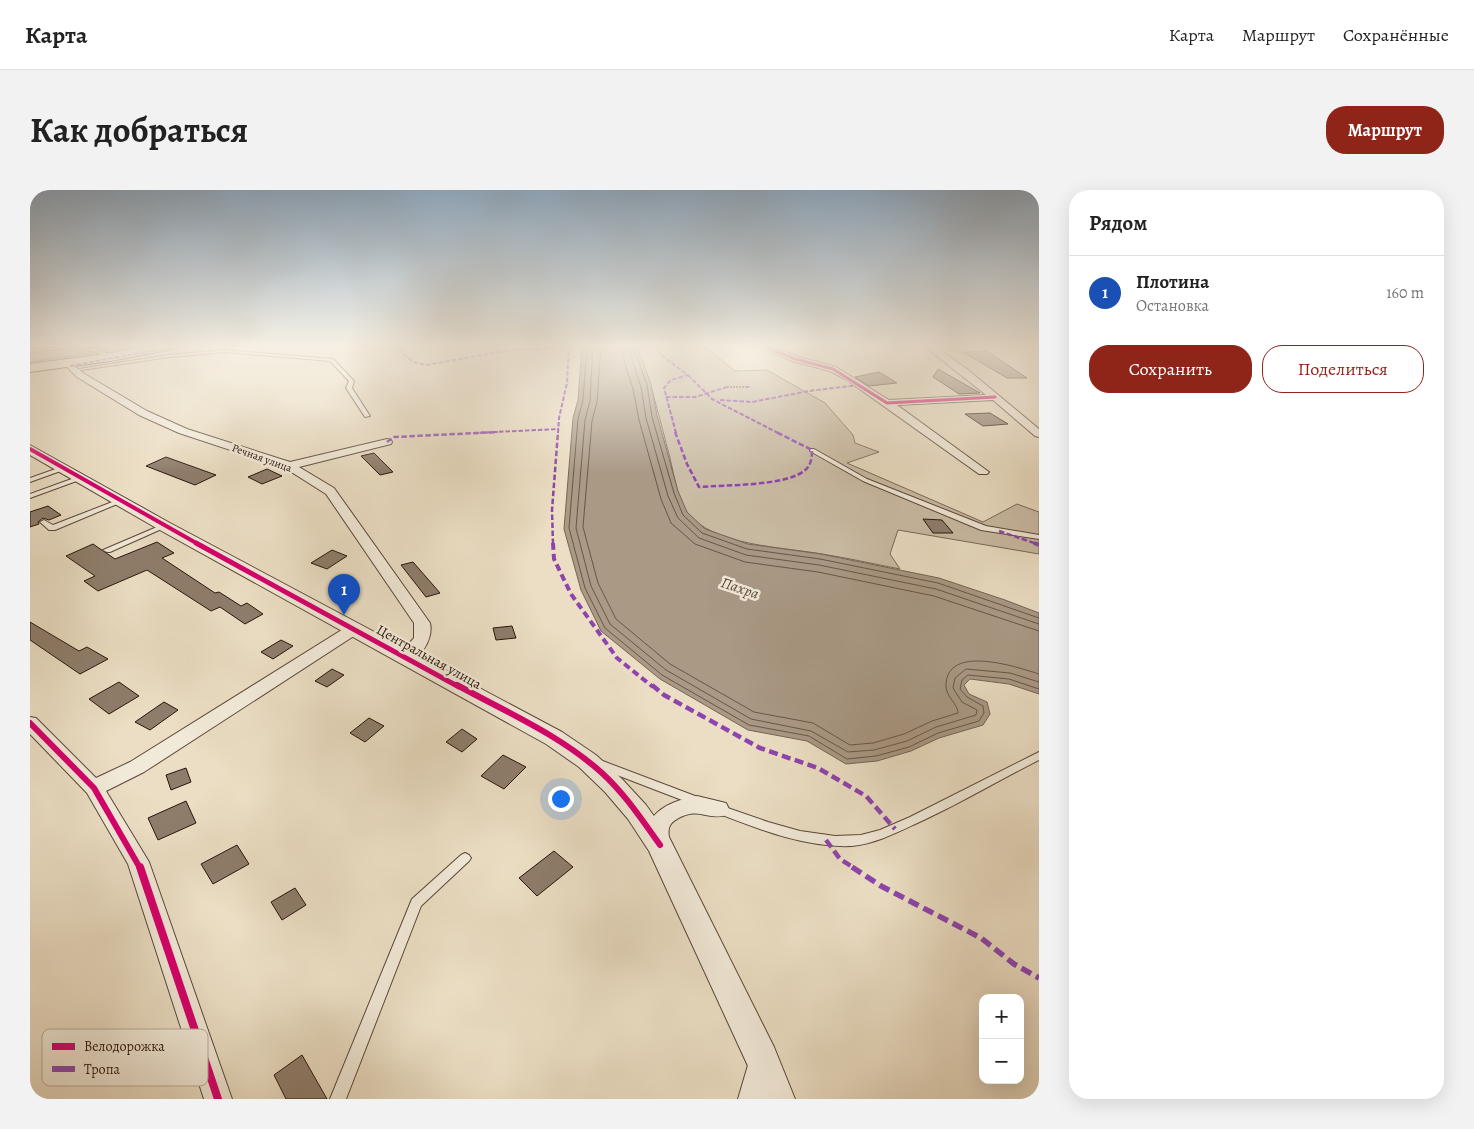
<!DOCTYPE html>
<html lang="ru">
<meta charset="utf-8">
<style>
:root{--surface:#fff;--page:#f2f2f2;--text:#222;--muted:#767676;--line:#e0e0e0;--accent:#8f2418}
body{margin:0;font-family:Alegreya,serif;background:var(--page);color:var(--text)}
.controls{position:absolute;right:15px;bottom:15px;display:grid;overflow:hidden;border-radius:10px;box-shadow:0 5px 20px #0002}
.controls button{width:45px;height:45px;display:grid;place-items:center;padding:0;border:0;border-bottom:1px solid var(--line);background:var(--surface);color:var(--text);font:25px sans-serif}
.you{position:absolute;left:530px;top:608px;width:18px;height:18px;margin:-12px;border:4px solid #fff;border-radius:50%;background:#1a73e8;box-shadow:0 0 0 8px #1a73e833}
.badge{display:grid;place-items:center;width:32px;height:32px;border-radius:50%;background:var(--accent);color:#fff;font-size:16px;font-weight:700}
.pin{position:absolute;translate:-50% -41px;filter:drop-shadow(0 1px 2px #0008)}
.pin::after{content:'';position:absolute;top:26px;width:18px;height:15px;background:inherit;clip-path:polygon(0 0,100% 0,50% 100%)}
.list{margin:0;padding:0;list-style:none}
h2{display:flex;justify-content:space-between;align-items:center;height:65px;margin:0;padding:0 20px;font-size:21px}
h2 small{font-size:16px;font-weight:400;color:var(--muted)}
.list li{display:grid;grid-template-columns:32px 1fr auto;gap:15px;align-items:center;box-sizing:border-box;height:75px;padding:0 20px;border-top:1px solid var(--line)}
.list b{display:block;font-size:19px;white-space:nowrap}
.list p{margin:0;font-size:16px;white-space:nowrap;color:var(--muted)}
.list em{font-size:16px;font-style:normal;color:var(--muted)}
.actions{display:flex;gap:10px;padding:15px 20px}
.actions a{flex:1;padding:11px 0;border:1px solid var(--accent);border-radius:20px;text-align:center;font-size:18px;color:var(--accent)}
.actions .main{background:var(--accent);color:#fff}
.map{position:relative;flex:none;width:1009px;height:909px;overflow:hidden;border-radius:20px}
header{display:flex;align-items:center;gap:30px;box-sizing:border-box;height:70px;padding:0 25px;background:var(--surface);border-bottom:1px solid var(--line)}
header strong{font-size:24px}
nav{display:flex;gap:28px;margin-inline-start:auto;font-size:18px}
.intro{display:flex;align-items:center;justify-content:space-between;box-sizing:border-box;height:120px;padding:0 30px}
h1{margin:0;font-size:35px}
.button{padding:12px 22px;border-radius:20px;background:var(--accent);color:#fff;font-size:18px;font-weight:700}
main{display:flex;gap:30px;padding:0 30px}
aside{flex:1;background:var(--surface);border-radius:20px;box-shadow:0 5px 20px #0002}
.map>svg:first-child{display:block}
</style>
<header>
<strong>Карта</strong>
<nav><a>Карта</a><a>Маршрут</a><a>Сохранённые</a></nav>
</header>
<div class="intro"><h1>Как добраться</h1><a class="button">Маршрут</a></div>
<main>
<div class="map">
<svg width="1009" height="909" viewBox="0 0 1009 909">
<rect width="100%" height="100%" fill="#ebdec4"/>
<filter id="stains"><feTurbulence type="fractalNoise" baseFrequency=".004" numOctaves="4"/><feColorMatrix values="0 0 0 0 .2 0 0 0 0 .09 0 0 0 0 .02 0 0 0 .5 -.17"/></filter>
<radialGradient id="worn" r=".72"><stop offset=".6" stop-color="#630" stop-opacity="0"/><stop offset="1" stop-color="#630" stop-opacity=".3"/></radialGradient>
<g fill="#cabca5" stroke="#7a6858">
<polygon points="0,155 90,155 89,159 0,172"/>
<path d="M607,155H675L676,158L705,181L737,180L795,213L823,245L825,253L849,262L817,273L953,332L987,314L1009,322V364L868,340L860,364L870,379C844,374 818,368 792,364C753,357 682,356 657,322C647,308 644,285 640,268C630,230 621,192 607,155Z"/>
</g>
<polygon fill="#a99985" stroke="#766454" points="552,155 607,155 621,194 627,225 648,301 657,322 675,339 718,354 791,364 909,388 975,410 1009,423 1009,504 979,494 940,489 934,495 939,504 957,512 960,524 953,535 909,548 881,561 847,571 816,574 777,551 718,540 630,489 571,441 551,400 534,339 543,228 548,210"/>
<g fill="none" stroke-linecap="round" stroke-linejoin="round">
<g stroke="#695648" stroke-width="1">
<polyline points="557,155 553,210 548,229 539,338 555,398 575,438 632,485 719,535 779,546 817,569 846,566 879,557 908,543 949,531 954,523 953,516 937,507 930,499 932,490 938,485 979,489 1009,499"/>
<polyline points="563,155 560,211 555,230 546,338 561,396 580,434 636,480 721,529 781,541 818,562 844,560 877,551 906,537 946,525 947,520 932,512 923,498 925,488 936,479 980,483 1009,492"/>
<path d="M571,155L567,212L562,231L553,337L568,393L586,429L640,474L724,522L783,533L820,555L843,553L874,544L902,531L928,523C928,514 916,507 916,496C916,453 987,477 1009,484"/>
<polyline points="589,155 603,199 609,230 631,309 641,333 665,354 715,372 788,382 904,406 1009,441"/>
<polyline points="597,155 611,197 616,228 638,306 648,328 669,348 716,365 789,375 906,399 1009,434"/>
<polyline points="603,155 617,195 622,227 644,303 653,325 672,343 717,359 790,369 908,393 1009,428"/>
</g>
</g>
<g fill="#8e7d6b" stroke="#29140b">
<polygon points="957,161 997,188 977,188 933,162"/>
<polygon points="908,179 950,203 929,204 903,187"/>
<polygon points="849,182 867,193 839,196 825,187"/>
<polygon points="960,223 978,234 953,236 935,224"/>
<polygon points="344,263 363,282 350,285 331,266"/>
<polygon points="136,267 186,285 165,295 116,276"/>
<polygon points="237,279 252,286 232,294 218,287"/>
<polygon points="18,316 31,325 19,330 13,328 8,332 9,334 0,337 0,322"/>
<polygon points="893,329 912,330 923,343 903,343"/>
<polygon points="127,352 144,363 132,368 185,403 189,402 211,416 217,413 233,424 215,434 190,417 181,421 117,380 68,401 54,391 65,386 36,366 63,354 85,369"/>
<polygon points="302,360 317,366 297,379 281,373"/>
<polygon points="383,372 410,403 396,407 371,375"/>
<polygon points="0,432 49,461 57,457 78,469 50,484 0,450"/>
<polygon points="482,436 486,448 466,450 463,438"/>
<polygon points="251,450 263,456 243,469 231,462"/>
<polygon points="302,479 314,485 297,497 285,491"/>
<polygon points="89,492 109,506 79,524 59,509"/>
<polygon points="134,512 148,520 120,540 105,532"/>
<polygon points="339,528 354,536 335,552 320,543"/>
<polygon points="432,539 447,549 432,562 416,552"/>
<polygon points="473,565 496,577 474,599 451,586"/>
<polygon points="156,578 161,592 141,600 136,585"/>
<polygon points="156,611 166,633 128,650 118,628"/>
<polygon points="207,655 219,674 183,694 171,674"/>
<polygon points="524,661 543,677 507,706 489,688"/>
<polygon points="265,698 276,715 252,730 241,712"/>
<polygon points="272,865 297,909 256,909 244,885"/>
</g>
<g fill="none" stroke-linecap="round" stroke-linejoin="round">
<g stroke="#5a4639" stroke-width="2">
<g id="service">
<path d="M31,157C49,156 68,157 83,167L81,168C75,166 69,163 63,161C42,156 20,160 0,162V160Z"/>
<polygon points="194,160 303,169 324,191 322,198 340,226 335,227 316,198 319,191 300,171 194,162 139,167 45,181 43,180 139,165"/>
<polygon points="780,259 784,259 837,289 956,336 1009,345 1009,349 951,340 833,291 780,261"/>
<polygon points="34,276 37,278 36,279 0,292 0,288"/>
<polygon points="50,286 53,288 52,289 0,308 0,304"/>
<polygon points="90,309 92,310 92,312 25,340 19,340 10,332 14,330 23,335"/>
<polygon points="134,334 138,336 136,337 80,362 77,362 73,360"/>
<path d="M1009,562V570C967,591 926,616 883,635C864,644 843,654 822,656C773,658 726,638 682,621L680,618L682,615L686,614L738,632L770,641L805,646L831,645L850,640L880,627Z"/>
<polygon points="570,570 673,609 674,612 673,615 669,616 665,615 566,577 565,574 566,571"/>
<polygon points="435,663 439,665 441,668 439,671 391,716 316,909 300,909 382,709 431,665"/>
</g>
</g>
<g stroke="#5a4639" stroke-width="2">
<g id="minor">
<polygon points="728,155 740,155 768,167 806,177 859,210 956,205 893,155 903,155 937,179 1009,239 1009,247 1005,246 963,210 867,215 959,282 957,284 949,284 817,190 800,181 762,171"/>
<path d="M37,170L53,183L117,221L157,239L260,272L357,249L361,250L362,252L361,254L269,277L304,298L400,433C404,450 388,476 369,471L367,467L384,448V433L296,304L255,278L149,243L109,225L47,187L33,173Z"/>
<polygon points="324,434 330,436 332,439 330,442 114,582 76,601 119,672 202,909 174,909 98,674 57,603 0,544 0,527 6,528 66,588 100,572 318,436"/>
<path d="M667,606L696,613L699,619L696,625C677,631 669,616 647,629C643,631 640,634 639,638C637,646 642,653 638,661L630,664L622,661C605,626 639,611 667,606Z"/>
<polygon points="731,861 741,865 745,875 736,909 708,909 721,865"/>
</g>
</g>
<g stroke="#5a4639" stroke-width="2">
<polygon id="tertiary" points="0,255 140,333 532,542 566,565 592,589 616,615 639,647 744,857 765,909 731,909 718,876 619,661 598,629 575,602 549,577 516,554 128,339 0,265"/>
</g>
<g stroke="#29140b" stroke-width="2">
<polygon id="secondary" points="121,155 148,155 142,159 81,171 0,182 0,174 81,163"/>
</g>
<polyline stroke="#29140b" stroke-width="1" stroke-dasharray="2 1" stroke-linecap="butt" points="697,197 715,197"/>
<use href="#service" fill="#f2ead9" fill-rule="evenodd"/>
<use href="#minor" fill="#f2ead9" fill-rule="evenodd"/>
<use href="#tertiary" fill="#f2ead9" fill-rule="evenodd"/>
<use href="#secondary" fill="#f2ead9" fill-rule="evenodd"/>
<g stroke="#8e44ad" stroke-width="2" stroke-dasharray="4.5 2" stroke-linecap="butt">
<polyline points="364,155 383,172 396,175 481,160 539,157"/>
<polyline points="623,155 631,165 658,185"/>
<polyline points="40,176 154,155"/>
<polyline points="658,185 682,209 748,243"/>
<polyline points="715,197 721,197"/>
<polyline points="636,207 665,207 697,197"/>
<polyline points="690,210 722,212 779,201 829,195"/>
<polyline points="443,243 529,239"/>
<polyline points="528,243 529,228 537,193 539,155"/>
<polyline points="646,243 634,198 641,190 658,185"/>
</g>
<g stroke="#8e44ad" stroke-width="2.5" stroke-dasharray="5.5 2.5" stroke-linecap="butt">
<path d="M645,242L657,274L669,297C694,295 755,296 774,281C781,276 782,268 782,260L746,242"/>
<polyline points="357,252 364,247 468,242"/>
<polyline points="969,341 1007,354"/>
<polyline points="523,354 522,320 528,242"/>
</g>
<g stroke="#8e44ad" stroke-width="4" stroke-dasharray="7 4" stroke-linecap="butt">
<polyline points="523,353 524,369 541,404 587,468 623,497"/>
<polyline points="1004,353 1009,355"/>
</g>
<g stroke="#8e44ad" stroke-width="4.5" stroke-dasharray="9 4.5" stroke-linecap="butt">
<polyline points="622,495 634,505 730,558 788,578 836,606 865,639"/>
<polyline points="796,650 810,669 824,678"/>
</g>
<polyline stroke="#8e44ad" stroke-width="5.5" stroke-dasharray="11 5.5" stroke-linecap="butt" points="822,677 851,696 951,748 984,774 1009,788"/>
<g stroke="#f2ead9" stroke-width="5">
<polyline id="cycleway-far4" points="732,155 765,169 803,179 857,213 965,207"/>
</g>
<g stroke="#f2ead9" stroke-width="6">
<polyline id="cycleway-far3" points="0,259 168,354"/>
</g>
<g stroke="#f2ead9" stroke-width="8">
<polyline id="cycleway-far2" points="166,353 429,497"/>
</g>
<g stroke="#f2ead9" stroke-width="9">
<g id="cycleway-far1">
<path d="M427,495C476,522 530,545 572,583C595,604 612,630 630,655"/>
<polyline points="0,533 64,598 110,678"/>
</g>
</g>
<g stroke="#f2ead9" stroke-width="11">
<polyline id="cycleway" points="110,677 188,909"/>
</g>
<use href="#cycleway-far4" stroke="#d6006c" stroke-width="3"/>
<use href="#cycleway-far3" stroke="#d6006c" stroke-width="4"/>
<use href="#cycleway-far2" stroke="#d6006c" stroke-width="5"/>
<use href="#cycleway-far1" stroke="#d6006c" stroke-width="6"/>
<use href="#cycleway" stroke="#d6006c" stroke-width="8"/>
</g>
<linearGradient id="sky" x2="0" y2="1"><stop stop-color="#8fa9c0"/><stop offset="0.55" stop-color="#f6f0e4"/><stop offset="1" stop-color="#f6f0e4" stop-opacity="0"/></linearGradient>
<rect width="1009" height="283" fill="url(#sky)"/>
<g text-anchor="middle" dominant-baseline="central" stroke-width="5" stroke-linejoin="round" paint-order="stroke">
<g font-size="11" fill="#29140b" stroke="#f2ead9">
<text transform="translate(232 268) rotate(20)">Речная улица</text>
</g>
<g font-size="14" fill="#29140b" stroke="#f2ead9">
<text transform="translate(399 467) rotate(29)">Центральная улица</text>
</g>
<g font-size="15" font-style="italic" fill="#5c493c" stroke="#f2ead9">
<text transform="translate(710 398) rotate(19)">Пахра</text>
</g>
</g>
<rect x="12" y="839" width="166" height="57" rx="8" fill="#f2ead9" stroke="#b6aa9b" stroke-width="1"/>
<rect x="22" y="853" width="23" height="7" fill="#d6006c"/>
<rect x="22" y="876" width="23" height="6" fill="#8e44ad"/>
<g font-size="14" fill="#29140b">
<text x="54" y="861">Велодорожка</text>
<text x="54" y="884">Тропа</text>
</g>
<rect width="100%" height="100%" filter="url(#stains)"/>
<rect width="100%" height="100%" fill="url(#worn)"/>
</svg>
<div class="controls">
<button>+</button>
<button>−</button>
</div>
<div class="you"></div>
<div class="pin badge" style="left:314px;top:425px;background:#1a4fb4">1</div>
</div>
<aside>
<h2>Рядом<small></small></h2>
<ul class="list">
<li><span class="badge" style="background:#1a4fb4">1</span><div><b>Плотина</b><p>Остановка</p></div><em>160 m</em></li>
</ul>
<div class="actions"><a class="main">Сохранить</a><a>Поделиться</a></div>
</aside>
</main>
